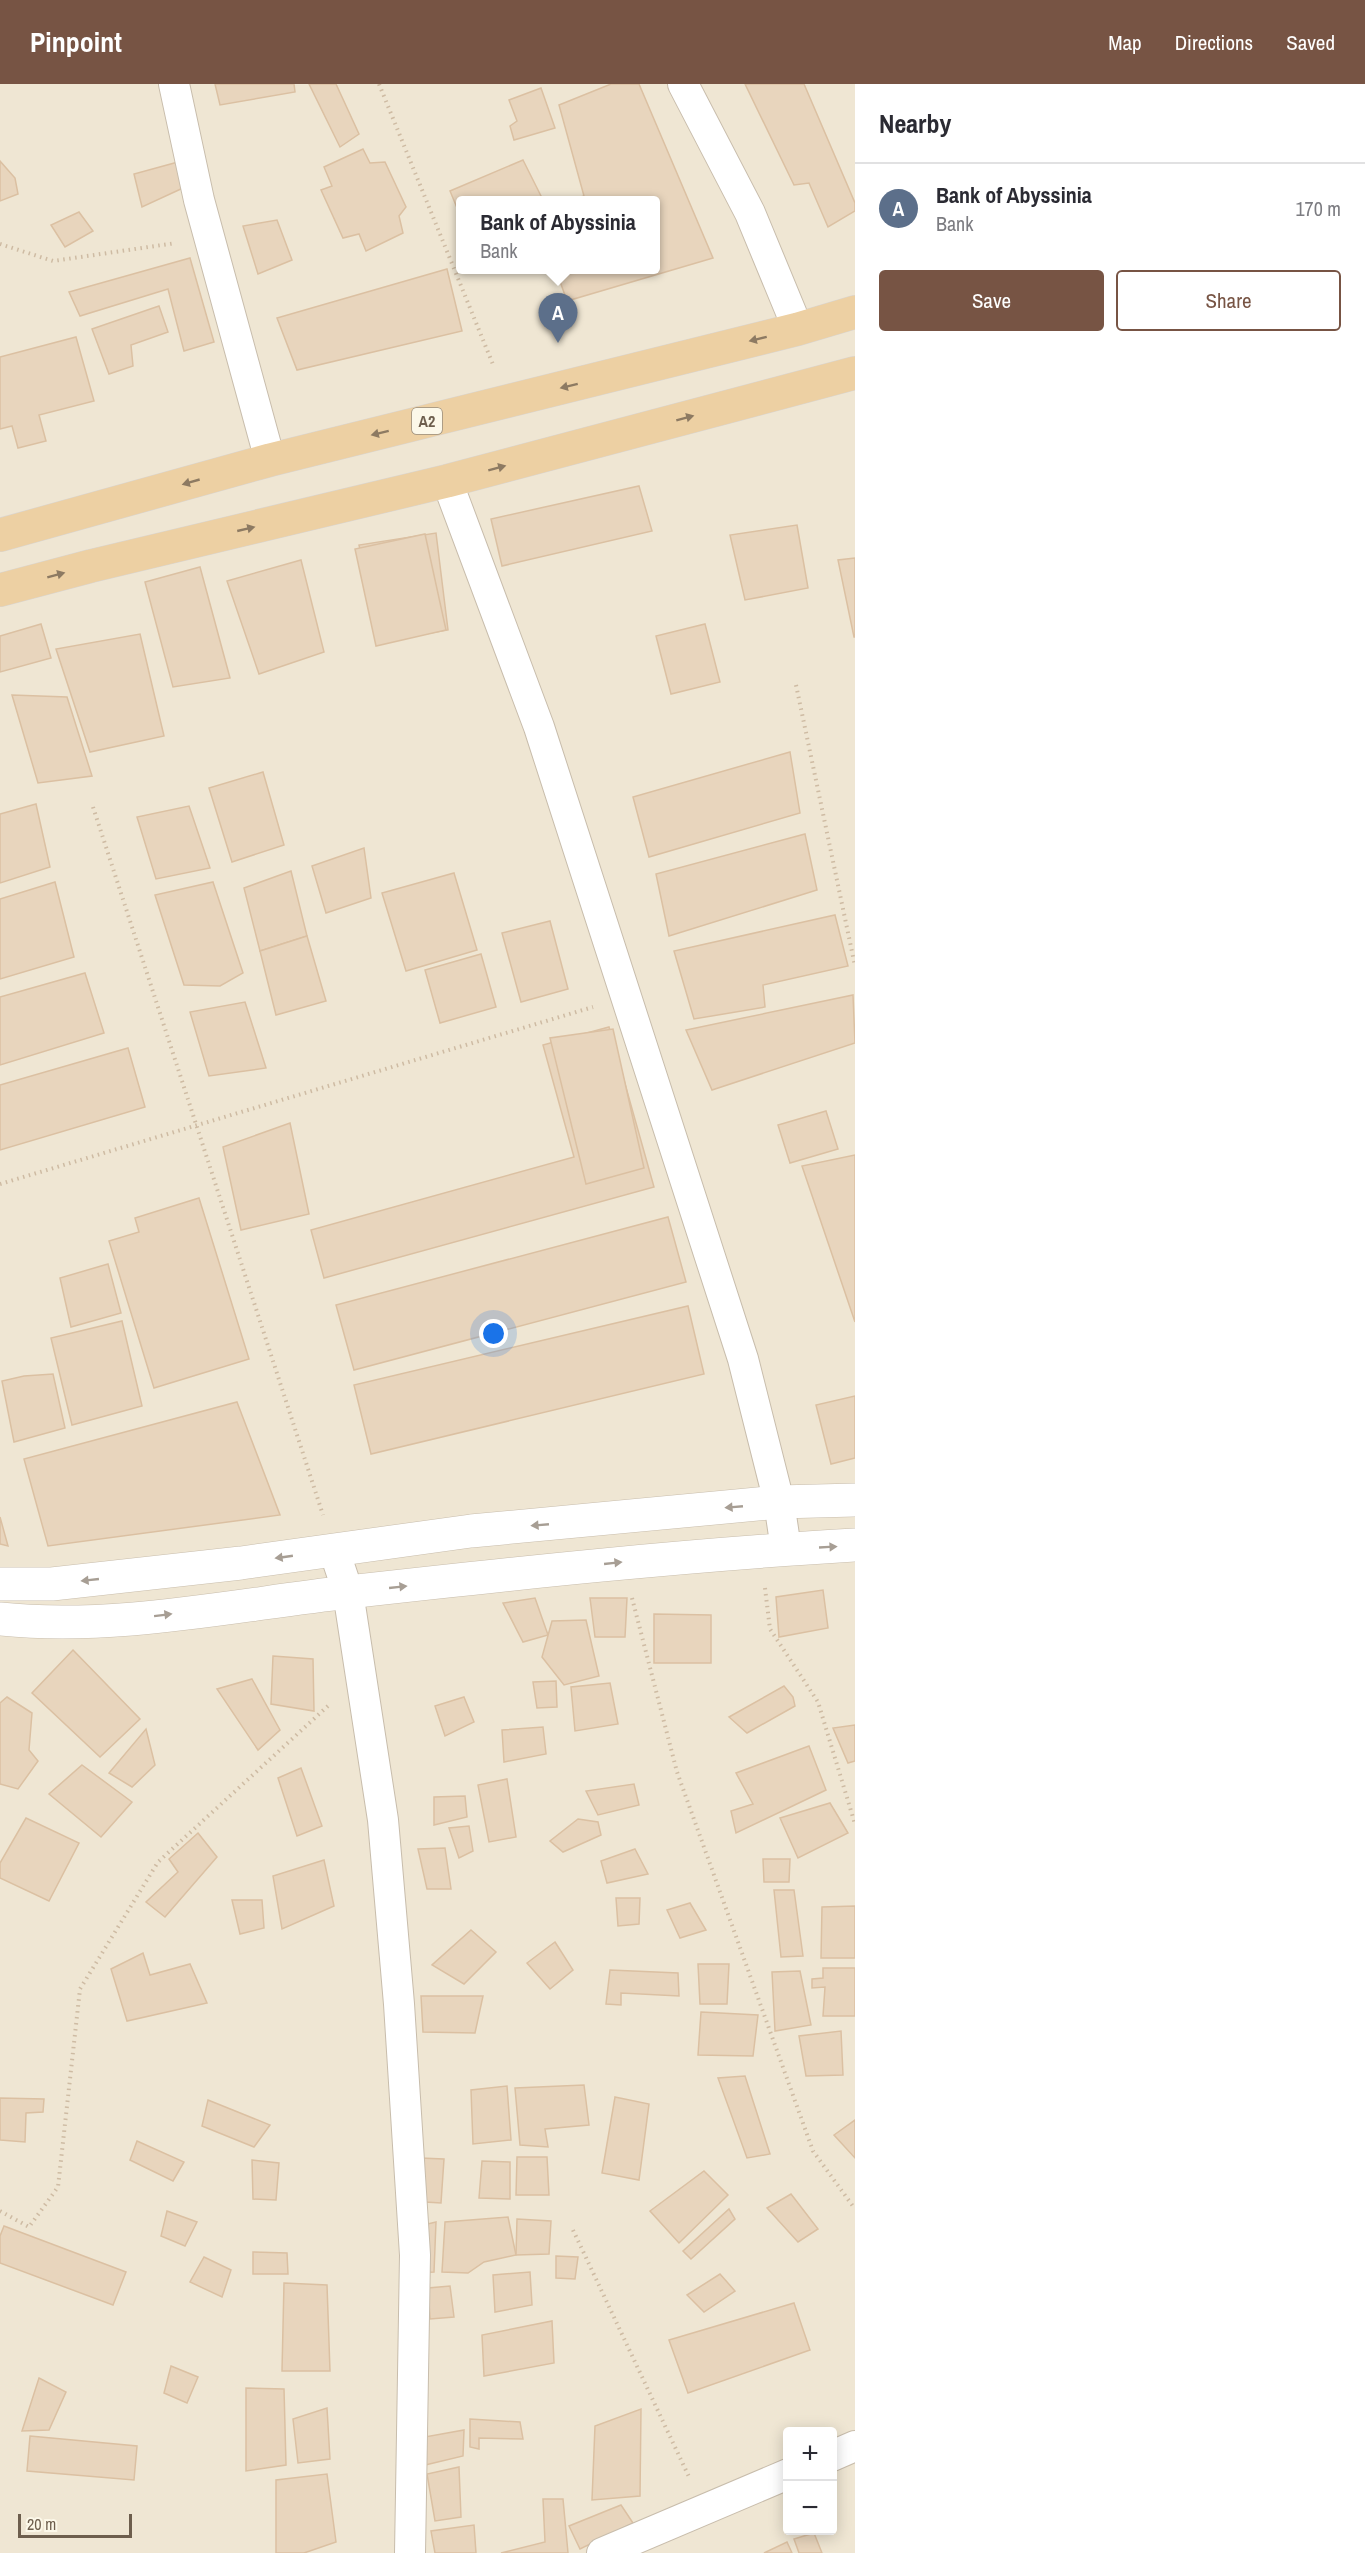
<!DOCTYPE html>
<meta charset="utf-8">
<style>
:root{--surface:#fff;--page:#f2f2f3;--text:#2b2b33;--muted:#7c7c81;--line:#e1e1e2;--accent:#775444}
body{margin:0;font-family:"Archivo Narrow",sans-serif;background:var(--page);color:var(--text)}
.controls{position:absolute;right:18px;bottom:18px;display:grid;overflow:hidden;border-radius:6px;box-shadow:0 3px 15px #0003}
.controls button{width:54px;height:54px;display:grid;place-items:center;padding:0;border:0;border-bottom:2px solid var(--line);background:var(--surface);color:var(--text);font:30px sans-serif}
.scale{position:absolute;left:18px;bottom:15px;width:114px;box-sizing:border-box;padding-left:6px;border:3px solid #6d5e4d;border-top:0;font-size:16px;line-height:21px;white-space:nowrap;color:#6d5e4d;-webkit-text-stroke:4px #fcf8e9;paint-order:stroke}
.you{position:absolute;left:494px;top:1250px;width:21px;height:21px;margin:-15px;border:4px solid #fff;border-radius:50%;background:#1a73e8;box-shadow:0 0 0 9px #1a73e833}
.badge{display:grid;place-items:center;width:39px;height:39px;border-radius:50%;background:var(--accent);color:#fff;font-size:20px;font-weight:700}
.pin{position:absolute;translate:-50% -50px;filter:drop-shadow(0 2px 3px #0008)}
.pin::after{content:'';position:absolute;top:32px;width:21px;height:18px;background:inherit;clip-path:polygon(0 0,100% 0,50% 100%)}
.popup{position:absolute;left:456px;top:112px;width:204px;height:78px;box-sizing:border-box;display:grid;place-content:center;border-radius:6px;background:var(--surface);filter:drop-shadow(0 2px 4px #0005);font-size:20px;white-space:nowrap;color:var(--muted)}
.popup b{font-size:22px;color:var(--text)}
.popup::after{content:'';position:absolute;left:50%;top:100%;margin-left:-12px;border:12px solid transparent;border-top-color:var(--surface)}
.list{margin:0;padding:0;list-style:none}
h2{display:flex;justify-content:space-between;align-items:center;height:78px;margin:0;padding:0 24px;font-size:26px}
h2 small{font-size:20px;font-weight:400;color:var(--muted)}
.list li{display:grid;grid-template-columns:39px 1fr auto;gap:18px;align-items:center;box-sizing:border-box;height:90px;padding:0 24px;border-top:2px solid var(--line)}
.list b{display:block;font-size:22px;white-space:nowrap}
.list p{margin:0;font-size:20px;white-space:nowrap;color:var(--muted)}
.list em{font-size:20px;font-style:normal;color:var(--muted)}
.actions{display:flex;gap:12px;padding:18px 24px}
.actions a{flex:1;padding:14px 0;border:2px solid var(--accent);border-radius:6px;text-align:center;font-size:21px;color:var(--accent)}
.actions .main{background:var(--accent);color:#fff}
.map{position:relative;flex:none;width:855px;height:2469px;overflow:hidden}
header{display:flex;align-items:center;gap:36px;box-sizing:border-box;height:84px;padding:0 30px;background:var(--accent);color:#fff}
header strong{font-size:28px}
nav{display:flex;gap:33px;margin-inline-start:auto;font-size:21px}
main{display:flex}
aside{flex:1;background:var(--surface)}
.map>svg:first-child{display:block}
</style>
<header>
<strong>Pinpoint</strong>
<nav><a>Map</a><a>Directions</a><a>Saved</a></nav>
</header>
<main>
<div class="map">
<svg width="855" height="2469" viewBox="0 0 855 2469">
<rect width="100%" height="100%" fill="#f9f4e4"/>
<path fill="#efe6d3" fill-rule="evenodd" d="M0,0H855V2469H0ZM460,116H656V186H460ZM788,2348H832V2446H788Z"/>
<g fill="#e8d5bd" stroke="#dbc0a2" stroke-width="1.5">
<polygon points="215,0 294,0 295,8 220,21"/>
<polygon points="309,0 336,0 359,50 340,63"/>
<polygon points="611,0 639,0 713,174 567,217 556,186 656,186 656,116 571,116 584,112 559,21"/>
<polygon points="745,0 804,0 855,119 855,127 828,143 809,99 794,101"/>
<polygon points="541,4 555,44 514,56 510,42 517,37 509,16"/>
<polygon points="363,65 370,79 385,78 406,123 399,132 403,149 366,167 359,150 343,154 321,106 332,102 324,83"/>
<polygon points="523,76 543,116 460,116 460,131 450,107"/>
<polygon points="0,77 15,94 18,110 0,117"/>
<polygon points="178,78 183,104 142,123 134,90"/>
<polygon points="79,128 93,147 65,163 51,141"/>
<polygon points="277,136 292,176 258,190 243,142"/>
<polygon points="190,174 214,258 184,267 168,205 80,232 69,208"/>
<polygon points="447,185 462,247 297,286 277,234"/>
<polygon points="159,222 168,248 131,261 133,282 109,290 92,245"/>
<polygon points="76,253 94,317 39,331 46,357 18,364 12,342 0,345 0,273"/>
<polygon points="639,402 652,447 502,482 491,435"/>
<polygon points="797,441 808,504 745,516 730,451"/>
<polygon points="436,449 448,546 381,558 359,461"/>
<polygon points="425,450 446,546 376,562 355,465"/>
<polygon points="855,474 855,553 854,553 838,476"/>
<polygon points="301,476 324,568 259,590 227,497"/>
<polygon points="200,483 230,594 173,603 145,498"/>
<polygon points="41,540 51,574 0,588 0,552"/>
<polygon points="705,540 720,598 671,610 656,552"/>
<polygon points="140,550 164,652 90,668 56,565"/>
<polygon points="12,611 67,613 92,692 38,699"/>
<polygon points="790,668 800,729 649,773 633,713"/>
<polygon points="263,688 284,761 232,778 209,704"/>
<polygon points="36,720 50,783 0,799 0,730"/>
<polygon points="189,722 210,784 156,795 137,733"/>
<polygon points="805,750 817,806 669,852 656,790"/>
<polygon points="364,764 371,814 326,829 312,782"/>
<polygon points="291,787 307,852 260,867 244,804"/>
<polygon points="454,789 477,866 406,887 382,809"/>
<polygon points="55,798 74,873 0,895 0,815"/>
<polygon points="213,798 243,889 220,902 184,901 155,811"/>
<polygon points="835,831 848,882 763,901 765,923 694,935 674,867"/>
<polygon points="550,837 568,905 521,918 502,849"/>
<polygon points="307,852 326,917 276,931 260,867"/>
<polygon points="481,870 496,923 440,939 425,886"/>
<polygon points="85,889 104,949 0,981 0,913"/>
<polygon points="853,911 855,959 712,1006 686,946"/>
<polygon points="245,918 266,984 209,992 190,928"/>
<polygon points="609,943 654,1103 324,1194 311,1146 574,1073 543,961"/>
<polygon points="613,945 644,1084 586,1100 550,954"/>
<polygon points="128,964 145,1023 0,1066 0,1001"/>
<polygon points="826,1027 838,1065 790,1079 778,1041"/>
<polygon points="290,1039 309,1130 241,1146 223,1063"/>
<polygon points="855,1071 855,1238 802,1082"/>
<polygon points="199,1114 249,1275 154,1304 109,1157 139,1148 135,1134"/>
<polygon points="668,1133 686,1198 354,1286 336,1221"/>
<polygon points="108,1180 121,1229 71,1243 60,1194"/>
<polygon points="688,1222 704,1290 371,1370 354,1301"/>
<polygon points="122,1237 142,1322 72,1341 51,1254"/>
<polygon points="53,1290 65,1344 14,1358 2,1297 24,1292"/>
<polygon points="855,1312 855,1374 831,1380 816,1321"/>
<polygon points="237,1318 280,1431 48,1462 24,1375"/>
<polygon points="0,1433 8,1462 0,1460"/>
<polygon points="823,1506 828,1544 779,1553 776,1513"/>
<polygon points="535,1514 548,1551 523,1558 503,1519"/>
<polygon points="590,1514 627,1514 625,1553 595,1553"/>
<polygon points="654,1530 711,1531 711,1579 654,1579"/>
<polygon points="586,1536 599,1592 564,1601 542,1573 552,1537"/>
<polygon points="73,1566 140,1635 100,1673 32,1609"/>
<polygon points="273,1572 313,1575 314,1627 271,1620"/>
<polygon points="252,1595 280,1646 258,1666 217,1605"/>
<polygon points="556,1597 557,1623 537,1624 533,1598"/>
<polygon points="610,1599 618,1640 575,1647 571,1603"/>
<polygon points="784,1602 793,1613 795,1622 747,1649 729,1633"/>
<polygon points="7,1613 32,1629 29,1666 38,1677 18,1705 0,1700 0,1619"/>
<polygon points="464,1613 474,1638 445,1652 435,1622"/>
<polygon points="855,1641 855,1677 848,1679 833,1644"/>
<polygon points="543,1643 546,1670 504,1678 502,1646"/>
<polygon points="146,1645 155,1681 132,1703 109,1689"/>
<polygon points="809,1662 826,1706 736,1749 731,1727 753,1720 736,1689"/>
<polygon points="82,1681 132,1718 101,1753 49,1710"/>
<polygon points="301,1684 322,1742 297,1752 278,1694"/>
<polygon points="507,1695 516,1753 489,1758 478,1701"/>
<polygon points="634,1700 639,1721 598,1731 586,1707"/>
<polygon points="465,1712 467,1733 434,1741 434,1713"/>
<polygon points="830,1719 848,1749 798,1774 780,1734"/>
<polygon points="26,1734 79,1759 49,1817 0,1794 0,1779"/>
<polygon points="578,1735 598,1738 601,1751 563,1768 550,1757"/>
<polygon points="469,1742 473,1767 459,1774 449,1744"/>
<polygon points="198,1749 217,1773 165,1833 146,1818 178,1788 169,1775"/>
<polygon points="445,1764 451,1805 427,1805 418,1765"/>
<polygon points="635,1765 648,1790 607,1799 601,1777"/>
<polygon points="763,1775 790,1775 789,1798 764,1798"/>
<polygon points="324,1776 334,1822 282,1845 273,1792"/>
<polygon points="774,1806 794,1806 803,1872 781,1873"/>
<polygon points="616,1814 640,1814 639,1840 618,1842"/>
<polygon points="232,1816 262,1816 264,1844 240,1850"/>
<polygon points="690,1819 706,1846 680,1854 667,1826"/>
<polygon points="855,1822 855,1874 821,1874 822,1823"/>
<polygon points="471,1846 496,1868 464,1900 432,1881"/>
<polygon points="555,1858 573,1886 550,1905 527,1879"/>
<polygon points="143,1869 150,1891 190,1880 207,1919 127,1937 111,1885"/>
<polygon points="698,1880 729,1880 727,1920 700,1920"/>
<polygon points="823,1884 855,1884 855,1932 823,1932 825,1903 812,1904 812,1895 823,1894"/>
<polygon points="610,1886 678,1889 679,1912 621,1909 621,1921 606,1920"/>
<polygon points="800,1887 811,1941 775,1947 772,1888"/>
<polygon points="421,1912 483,1912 475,1949 423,1948"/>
<polygon points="701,1928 758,1931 753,1972 698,1971"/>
<polygon points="841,1947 843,1991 806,1992 799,1952"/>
<polygon points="745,1992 770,2070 747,2074 718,1994"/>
<polygon points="584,2001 589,2041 545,2045 548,2063 520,2061 515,2004"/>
<polygon points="507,2002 511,2056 473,2060 471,2006"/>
<polygon points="615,2013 649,2020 639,2096 602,2089"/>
<polygon points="0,2014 44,2015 43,2028 26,2029 25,2058 0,2056"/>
<polygon points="208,2016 270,2041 254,2063 202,2042"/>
<polygon points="855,2036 855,2074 834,2051"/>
<polygon points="137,2057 184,2078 173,2097 130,2076"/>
<polygon points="517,2073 547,2073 549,2111 516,2111"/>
<polygon points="420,2074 444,2075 441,2119 425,2118"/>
<polygon points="252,2076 279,2079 276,2116 253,2115"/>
<polygon points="482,2077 510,2078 510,2115 479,2114"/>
<polygon points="704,2087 728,2111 679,2159 650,2127"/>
<polygon points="791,2110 818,2145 798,2158 767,2124"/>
<polygon points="729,2125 735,2135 691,2175 683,2167"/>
<polygon points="167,2127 197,2138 185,2162 161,2152"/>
<polygon points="508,2133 516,2171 484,2178 468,2189 442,2188 445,2138"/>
<polygon points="517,2135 551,2137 549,2170 516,2171"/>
<polygon points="436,2138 434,2188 415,2189 419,2142"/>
<polygon points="4,2142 126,2188 113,2221 0,2179 0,2152"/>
<polygon points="253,2168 287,2169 288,2190 253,2190"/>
<polygon points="556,2172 578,2173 575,2195 556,2194"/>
<polygon points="204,2173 231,2186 222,2213 190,2198"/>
<polygon points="530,2188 532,2221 495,2228 493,2191"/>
<polygon points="720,2190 735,2207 704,2228 687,2211"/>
<polygon points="284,2199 327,2201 330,2287 282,2287"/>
<polygon points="450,2202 454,2233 430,2235 428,2204"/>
<polygon points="794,2219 810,2266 688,2309 669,2256"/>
<polygon points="552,2237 554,2279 484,2292 482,2251"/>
<polygon points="171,2282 198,2293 187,2319 164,2309"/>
<polygon points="39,2294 66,2308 49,2346 22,2347"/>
<polygon points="246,2304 284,2305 286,2381 246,2387"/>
<polygon points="327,2324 330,2375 298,2379 293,2335"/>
<polygon points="641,2325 640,2412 592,2416 595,2342"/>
<polygon points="470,2335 520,2338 523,2355 479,2354 479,2365 470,2363"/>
<polygon points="464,2346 463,2372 421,2382 419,2354"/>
<polygon points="30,2352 137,2362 134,2396 27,2387"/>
<polygon points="459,2383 461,2433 435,2437 427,2390"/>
<polygon points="327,2390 336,2458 304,2469 276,2469 276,2396"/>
<polygon points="543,2415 563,2415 568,2469 501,2469 545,2458"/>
<polygon points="621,2421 633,2439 580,2465 569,2442"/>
<polygon points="474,2441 476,2469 435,2469 431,2447"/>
<polygon points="814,2449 822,2469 799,2469 794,2455"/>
<polygon points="787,2458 792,2469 764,2469"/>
</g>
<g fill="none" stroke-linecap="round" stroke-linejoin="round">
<g stroke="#c8bdac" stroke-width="32">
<g id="minor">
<polyline points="174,0 199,116 270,376"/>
<polyline points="683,0 750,129 798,245"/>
<polyline points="447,397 539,643 743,1275 779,1418 786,1465"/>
<polyline points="334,1466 348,1508 383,1736 399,1920 415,2171 410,2469"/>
<polyline points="832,2372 855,2362"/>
<polyline points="602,2469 788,2390"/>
</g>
</g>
<g stroke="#c8bdac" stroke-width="34">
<g id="tertiary">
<polyline points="0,1500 52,1500 241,1479 471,1447 779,1418 855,1416"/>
<path d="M0,1535C115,1547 234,1521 348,1508C517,1489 686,1471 855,1461"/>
</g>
</g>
<g stroke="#d9d5d1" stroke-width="34">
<g id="trunk">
<polyline points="0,451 270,376 798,245 855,228"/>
<polyline points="0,506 91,482 447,397 855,289"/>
</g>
</g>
<g stroke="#cebba3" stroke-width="4" stroke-dasharray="1.5 4.5" stroke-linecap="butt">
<polyline points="379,0 494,283"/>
<polyline points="0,160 53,177 176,159"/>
<polyline points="796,601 855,882"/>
<polyline points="93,723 323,1431"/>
<polyline points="0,1100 593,923"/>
<polyline points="765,1504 770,1545 818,1618 855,1740"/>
<polyline points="632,1514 677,1688 813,2067 855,2125"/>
<polyline points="0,2127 29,2143 58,2103 80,1905 158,1778 329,1621"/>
<polyline points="573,2146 690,2395"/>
</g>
<use href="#minor" stroke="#fff" stroke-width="30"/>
<use href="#tertiary" stroke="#fff" stroke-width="33"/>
<use href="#trunk" stroke="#edd0a3" stroke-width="33"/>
</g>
<defs><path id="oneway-solid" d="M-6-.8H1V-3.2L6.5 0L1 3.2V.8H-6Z" transform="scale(1.5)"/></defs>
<g fill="#8d7a62">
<use href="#oneway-solid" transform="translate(758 255) rotate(166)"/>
<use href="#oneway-solid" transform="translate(569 302) rotate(166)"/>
<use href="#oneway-solid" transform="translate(685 334) rotate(-15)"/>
<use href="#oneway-solid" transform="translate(380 349) rotate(166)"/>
<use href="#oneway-solid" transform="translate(497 384) rotate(-15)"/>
<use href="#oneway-solid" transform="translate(191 398) rotate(164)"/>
<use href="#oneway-solid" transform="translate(246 445) rotate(-13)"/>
<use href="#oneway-solid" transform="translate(56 491) rotate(-15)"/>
</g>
<g fill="#a79e94">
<use href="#oneway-solid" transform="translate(734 1423) rotate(175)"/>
<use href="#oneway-solid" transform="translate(540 1441) rotate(175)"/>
<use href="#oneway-solid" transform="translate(828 1463) rotate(-3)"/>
<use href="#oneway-solid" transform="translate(284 1473) rotate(172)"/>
<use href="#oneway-solid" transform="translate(613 1479) rotate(-6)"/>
<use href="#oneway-solid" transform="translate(90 1496) rotate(174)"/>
<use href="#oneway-solid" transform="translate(398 1503) rotate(-6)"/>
<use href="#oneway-solid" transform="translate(163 1531) rotate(-7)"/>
</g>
<g text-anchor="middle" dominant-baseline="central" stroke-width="4.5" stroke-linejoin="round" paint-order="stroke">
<rect fill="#fcf8e9" stroke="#988c7c" stroke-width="1.5" x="412" y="324" width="30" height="26" rx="4.5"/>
<g font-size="16" font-weight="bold" fill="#6d5e4d">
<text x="427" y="337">A2</text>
</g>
</g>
</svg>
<div class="controls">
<button>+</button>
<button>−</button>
</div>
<div class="scale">20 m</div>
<div class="you"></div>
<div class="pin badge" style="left:558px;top:259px;background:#5c6f8a">A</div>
<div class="popup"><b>Bank of Abyssinia</b>Bank</div>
</div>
<aside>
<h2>Nearby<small></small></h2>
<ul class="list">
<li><span class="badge" style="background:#5c6f8a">A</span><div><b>Bank of Abyssinia</b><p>Bank</p></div><em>170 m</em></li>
</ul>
<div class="actions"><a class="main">Save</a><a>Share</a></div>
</aside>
</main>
